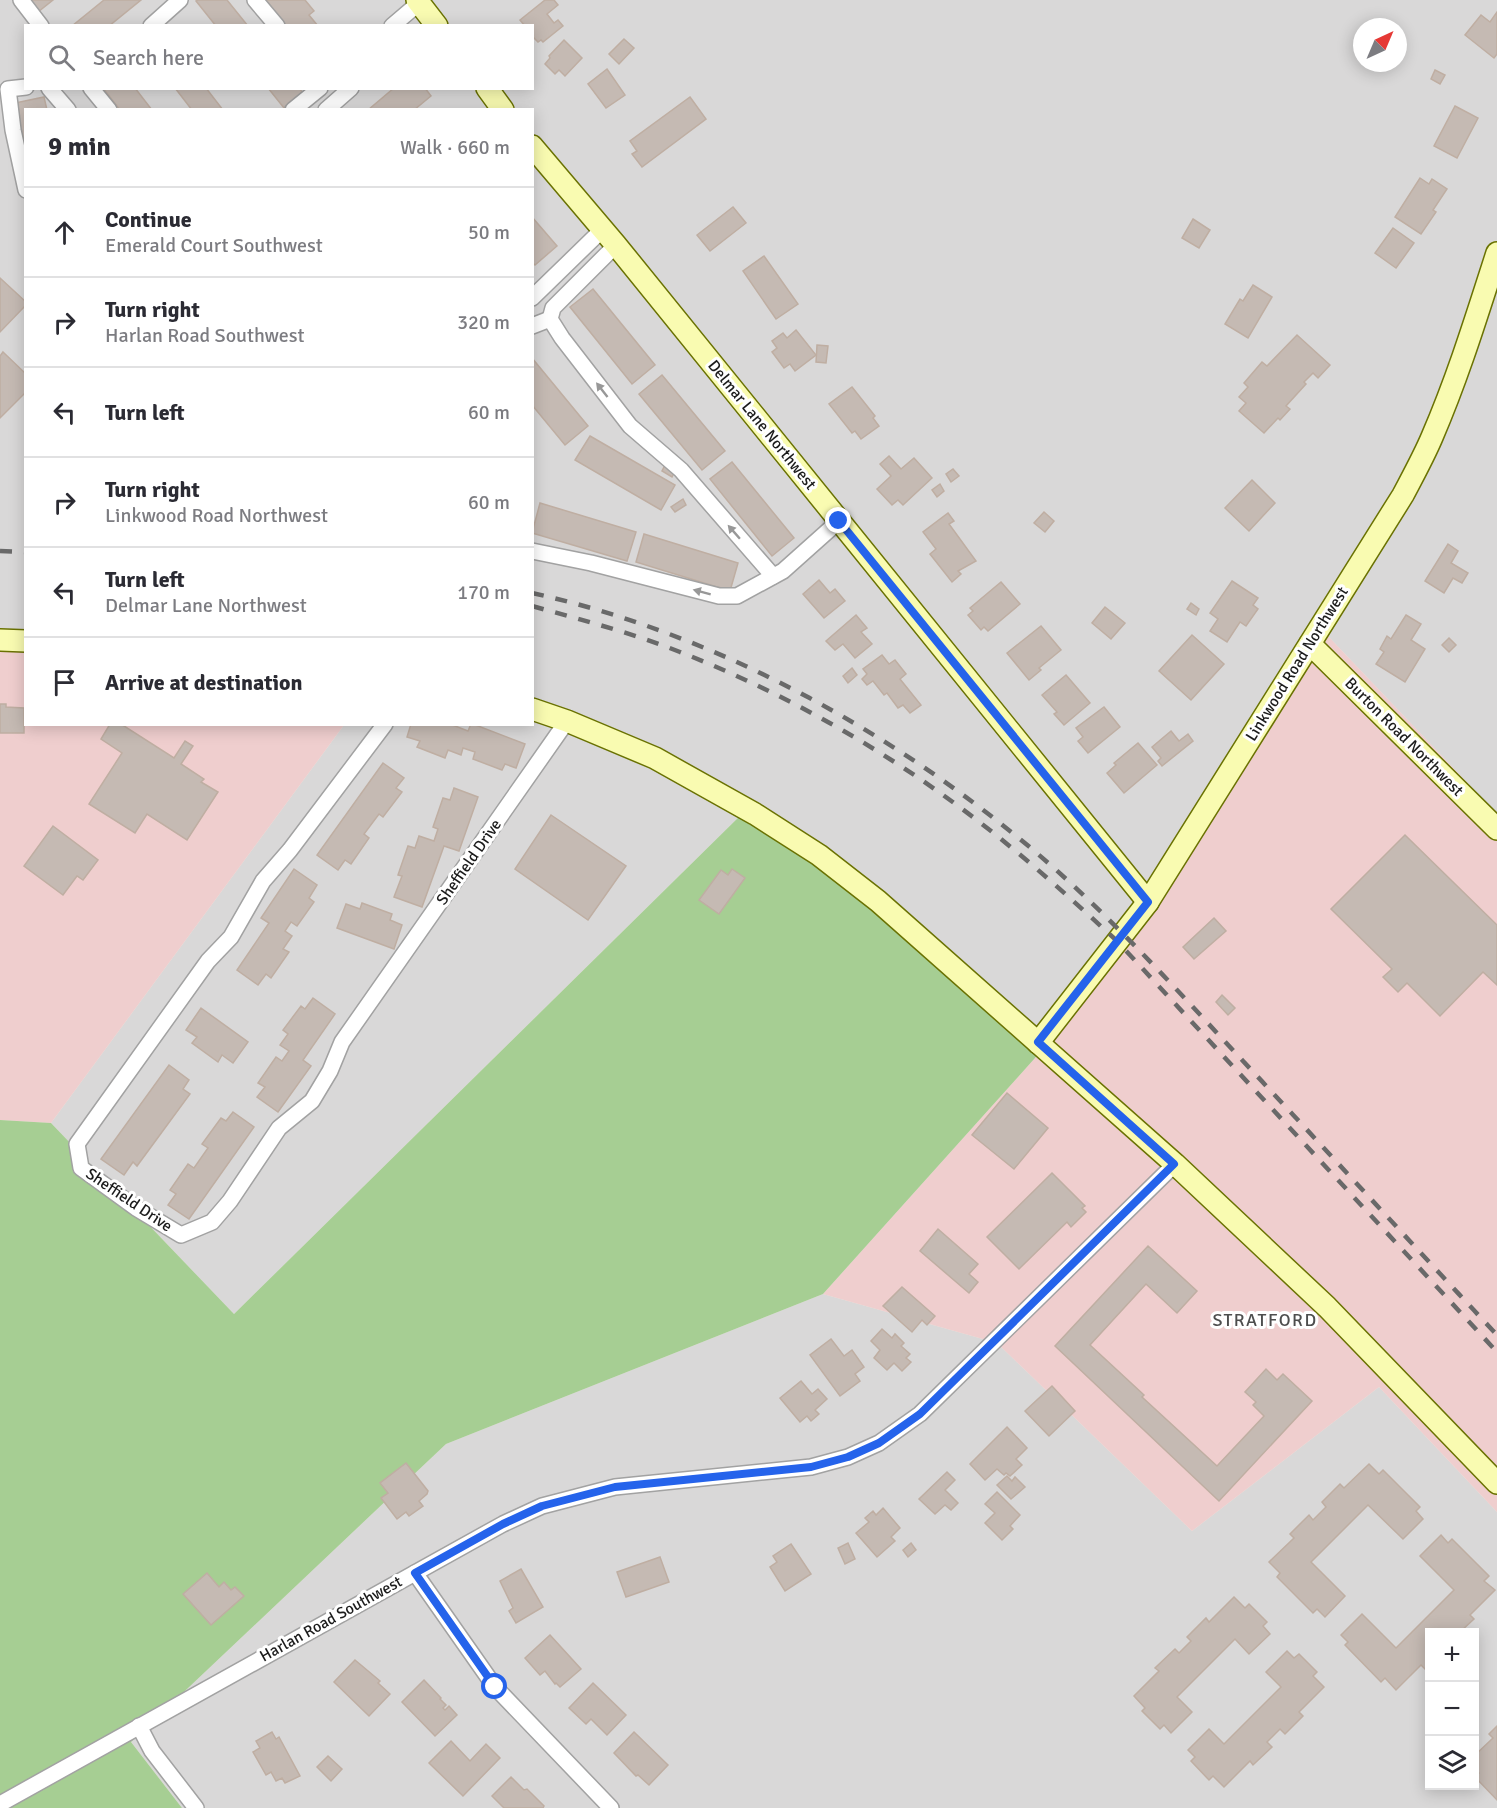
<!DOCTYPE html>
<meta charset="utf-8">
<style>
:root{--surface:#fff;--page:#f2f2f3;--text:#2b2b33;--muted:#7c7c81;--line:#e1e1e2}
body{margin:0;font-family:Signika,sans-serif;background:var(--page);color:var(--text)}
.controls{position:absolute;right:18px;bottom:18px;display:grid;overflow:hidden;border-radius:0px;box-shadow:0 3px 15px #0003}
.controls button{width:54px;height:54px;display:grid;place-items:center;padding:0;border:0;border-bottom:2px solid var(--line);background:var(--surface);color:var(--text);font:30px sans-serif}
.compass{position:absolute;left:1353px;top:18px;width:54px;height:54px;border-radius:50%;background:var(--surface);box-shadow:0 3px 15px #0003;rotate:44deg}
.stop{position:absolute;width:18px;height:18px;margin:-14px;border:4px solid #2563eb;border-radius:50%;background:#fff}
.stop.end{background:#2563eb;border-color:#fff;box-shadow:0 2px 6px #0008}
.list{margin:0;padding:0;list-style:none}
h2{display:flex;justify-content:space-between;align-items:center;height:78px;margin:0;padding:0 24px;font-size:26px}
h2 small{font-size:20px;font-weight:400;color:var(--muted)}
.list li{display:grid;grid-template-columns:39px 1fr auto;gap:18px;align-items:center;box-sizing:border-box;height:90px;padding:0 24px;border-top:2px solid var(--line)}
.list b{display:block;font-size:22px;white-space:nowrap}
.list p{margin:0;font-size:20px;white-space:nowrap;color:var(--muted)}
.list em{font-size:20px;font-style:normal;color:var(--muted)}
.icon{flex:none;width:33px;height:33px;fill:none;stroke:currentColor;stroke-width:2;stroke-linecap:round;stroke-linejoin:round}
.map{position:relative;flex:none;width:1497px;height:1808px;overflow:hidden}
.search{position:absolute;background:var(--surface);box-shadow:0 3px 15px #0003;left:24px;top:24px;width:510px;height:66px;display:flex;align-items:center;gap:15px;box-sizing:border-box;padding:0 21px;border-radius:0px;color:var(--muted);font-size:22px}
.panel{position:absolute;background:var(--surface);box-shadow:0 3px 15px #0003;left:24px;top:108px;width:510px;height:618px;border-radius:0px}
.map>svg:first-child{display:block}
</style>
<div class="map">
<svg width="1497" height="1808" viewBox="0 0 1497 1808">
<rect width="100%" height="100%" fill="#ede8e0"/>
<g fill="#d9d8d8" fill-rule="evenodd">
<path d="M0,0H1497V814L1326,634L1042,1048L746,810L234,1314L51,1123L344,725L532,724V110H26L25,638L0,637ZM26,26H532V88H26ZM1362,27H1398V63H1362Z"/>
<path d="M823,1294L997,1343L1192,1531L1379,1387L1497,1512V1808H182L131,1742L446,1444ZM1430,1632H1474V1786H1430Z"/>
</g>
<g fill="#efcece">
<polygon points="1326,634 1497,814 1497,1512 1379,1387 1192,1531 997,1343 823,1294 1035,1058 1152,877"/>
<polygon points="0,637 25,638 26,724 344,725 51,1123 0,1120"/>
</g>
<polygon fill="#a6ce93" points="746,810 922,949 1042,1048 1035,1058 823,1294 446,1444 131,1742 182,1808 0,1808 0,1120 51,1123 234,1314"/>
<g fill="#c5bab3" stroke="#bfaea2" stroke-width="1.5">
<polygon points="29,0 53,0 38,12"/>
<polygon points="104,0 141,0 109,26 72,26"/>
<polygon points="198,0 227,0 248,26 216,26 196,1"/>
<polygon points="266,0 305,0 314,11 309,15 318,26 286,26"/>
<polygon points="545,0 554,0 558,5 547,14 554,23 558,20 563,26 543,42 541,40 538,42 532,36 532,26 525,26 520,20"/>
<polygon points="1497,12 1497,54 1494,58 1465,35 1481,15 1490,22"/>
<polygon points="624,39 634,48 619,64 609,54"/>
<polygon points="564,40 582,58 565,76 559,70 555,74 545,64 550,58 549,56"/>
<polygon points="607,69 625,95 606,108 588,84"/>
<polygon points="1435,70 1445,75 1440,84 1431,79"/>
<polygon points="103,88 135,88 152,110 120,110"/>
<polygon points="175,88 206,88 223,110 192,110"/>
<polygon points="268,88 299,88 303,93 284,108"/>
<polygon points="394,88 425,88 431,96 414,110 368,110"/>
<polygon points="44,97 47,110 26,110 26,152 15,103"/>
<polygon points="690,97 706,119 642,167 632,154 637,151 630,141"/>
<polygon points="1455,106 1478,118 1457,158 1434,146"/>
<polygon points="1420,178 1429,184 1432,179 1447,189 1433,210 1436,212 1421,234 1395,217"/>
<polygon points="733,207 746,223 710,251 697,235"/>
<polygon points="532,217 557,246 535,265 532,262"/>
<polygon points="1193,219 1210,230 1199,248 1182,238"/>
<polygon points="1393,228 1414,243 1396,268 1375,253"/>
<polygon points="764,256 798,304 776,319 743,271"/>
<polygon points="0,278 26,302 26,305 0,332"/>
<polygon points="1253,285 1272,297 1248,338 1225,324 1240,299 1243,301"/>
<polygon points="593,289 655,365 632,384 570,307"/>
<polygon points="796,330 816,355 795,371 790,364 784,368 772,352 777,348 772,341 783,333 787,338"/>
<polygon points="1297,335 1330,365 1318,378 1313,373 1304,382 1306,384 1286,406 1290,409 1280,420 1278,418 1264,433 1239,411 1246,403 1239,397 1248,387 1244,383 1262,362 1267,366"/>
<polygon points="817,345 828,346 826,363 816,362"/>
<polygon points="3,352 26,374 26,392 0,418 0,356"/>
<polygon points="532,358 588,426 565,445 532,405"/>
<polygon points="662,375 725,451 702,470 639,394"/>
<polygon points="852,387 875,416 873,418 879,426 861,439 855,431 852,433 829,404"/>
<polygon points="590,436 675,485 661,510 575,460"/>
<polygon points="889,456 901,469 914,458 932,478 903,505 898,500 892,505 877,489 891,476 880,464"/>
<polygon points="732,462 794,538 772,556 710,479"/>
<polygon points="665,465 675,471 672,477 662,471"/>
<polygon points="953,469 959,476 951,482 946,474"/>
<polygon points="1252,480 1275,503 1249,531 1225,508"/>
<polygon points="940,484 944,491 937,497 932,490"/>
<polygon points="683,499 686,505 675,512 671,507"/>
<polygon points="540,503 636,532 627,561 532,533"/>
<polygon points="1044,512 1054,521 1045,532 1034,523"/>
<polygon points="948,513 954,521 949,524 976,561 958,571 961,574 952,582 930,554 936,549 923,532"/>
<polygon points="644,534 738,563 730,591 636,562"/>
<polygon points="1448,544 1458,551 1451,563 1468,573 1462,583 1453,578 1444,593 1425,581"/>
<polygon points="819,580 830,593 835,589 845,601 824,618 803,594"/>
<polygon points="1232,581 1258,598 1253,605 1258,609 1246,626 1240,622 1227,642 1210,631 1218,619 1210,613"/>
<polygon points="1001,582 1020,604 988,631 984,627 981,630 968,615 973,611 970,608"/>
<polygon points="1191,603 1199,609 1196,615 1187,609"/>
<polygon points="1105,607 1125,623 1111,639 1092,623"/>
<polygon points="856,615 867,628 861,632 872,644 855,658 843,644 835,650 826,641"/>
<polygon points="1406,615 1421,624 1411,640 1425,649 1405,682 1376,664 1384,652 1380,649 1387,636 1391,639"/>
<polygon points="1041,626 1061,650 1039,668 1041,670 1029,680 1007,653"/>
<polygon points="1192,635 1224,664 1191,700 1159,671"/>
<polygon points="1449,638 1456,645 1449,652 1442,645"/>
<polygon points="882,655 889,664 895,660 906,674 900,679 921,705 910,713 903,705 898,708 887,693 884,695 873,681 867,685 862,679 867,674 863,669"/>
<polygon points="852,668 857,675 848,683 843,676"/>
<polygon points="1066,675 1090,703 1064,725 1054,714 1057,712 1042,695"/>
<polygon points="0,704 6,704 6,707 24,708 24,733 0,733"/>
<polygon points="1104,707 1120,727 1088,753 1078,741 1083,737 1076,728"/>
<polygon points="110,724 121,724 174,758 185,741 193,746 181,764 204,779 201,782 218,792 187,840 147,814 135,833 89,804 122,753 101,739"/>
<polygon points="411,724 450,724 468,731 471,724 473,724 525,744 516,768 505,764 502,770 473,759 475,752 463,748 461,755 448,750 445,758 417,747 420,741 407,737"/>
<polygon points="1171,731 1179,741 1188,734 1193,741 1162,766 1158,761 1161,758 1152,747"/>
<polygon points="1138,743 1157,765 1124,793 1107,773 1116,765 1114,763"/>
<polygon points="383,763 404,778 396,788 402,792 383,817 379,814 364,834 369,838 351,864 345,860 338,870 317,855"/>
<polygon points="454,788 478,797 459,851 444,846 422,907 394,897 402,876 398,875 408,846 415,848 419,836 434,841 438,829 433,827 443,798 450,800"/>
<polygon points="551,815 626,866 588,920 515,869"/>
<polygon points="53,826 98,860 83,880 77,876 63,895 24,866"/>
<polygon points="1405,835 1497,925 1497,985 1483,972 1440,1016 1407,983 1398,992 1383,977 1392,969 1331,909"/>
<polygon points="294,869 317,885 309,898 314,902 297,926 291,922 285,931 292,936 283,949 289,952 271,978 266,974 258,985 237,970 269,923 261,918"/>
<polygon points="732,869 745,878 719,914 699,900 721,870 728,875"/>
<polygon points="362,903 392,914 390,920 402,925 394,949 337,928 346,904 360,909"/>
<polygon points="1214,918 1226,931 1194,959 1183,947"/>
<polygon points="1222,995 1235,1008 1228,1015 1216,1002"/>
<polygon points="313,998 335,1014 303,1060 311,1066 278,1112 257,1097 265,1087 258,1083 276,1057 282,1061 289,1051 280,1045 288,1034 283,1030 301,1006 305,1009"/>
<polygon points="201,1008 248,1042 233,1063 222,1055 218,1062 192,1043 197,1037 186,1030"/>
<polygon points="169,1065 189,1080 183,1089 190,1094 137,1166 133,1162 124,1175 101,1159"/>
<polygon points="1007,1093 1048,1128 1014,1169 972,1135"/>
<polygon points="233,1112 254,1127 189,1219 168,1205 176,1194 170,1190 188,1164 194,1168 208,1148 202,1144 221,1118 226,1121"/>
<polygon points="1052,1173 1085,1206 1082,1208 1086,1212 1071,1227 1067,1222 1019,1269 987,1237"/>
<polygon points="938,1229 978,1264 969,1274 978,1282 969,1293 920,1251"/>
<polygon points="1148,1246 1197,1291 1177,1313 1146,1284 1090,1345 1144,1395 1142,1397 1217,1466 1264,1416 1253,1405 1256,1402 1245,1392 1266,1369 1277,1380 1283,1374 1312,1401 1219,1501 1055,1346"/>
<polygon points="902,1287 935,1316 927,1325 922,1320 912,1332 883,1306"/>
<polygon points="882,1329 892,1338 895,1334 904,1343 901,1346 910,1354 906,1358 911,1362 902,1371 894,1363 887,1370 874,1358 880,1350 871,1341"/>
<polygon points="831,1339 844,1356 852,1350 864,1367 855,1374 860,1381 840,1396 810,1355"/>
<polygon points="801,1381 812,1394 818,1389 827,1399 815,1410 819,1414 811,1421 807,1416 800,1422 780,1398"/>
<polygon points="1052,1386 1075,1411 1049,1436 1025,1411"/>
<polygon points="1007,1427 1027,1448 1016,1459 1022,1465 1010,1476 1006,1473 1004,1475 997,1469 985,1480 970,1464"/>
<polygon points="406,1463 428,1491 427,1494 419,1501 423,1506 409,1516 406,1512 397,1519 381,1498 388,1493 380,1483"/>
<polygon points="1369,1464 1379,1474 1383,1470 1420,1507 1416,1511 1423,1519 1403,1539 1368,1505 1311,1562 1345,1596 1325,1617 1317,1609 1313,1613 1277,1577 1280,1573 1269,1562 1294,1538 1290,1534 1309,1515 1313,1520 1326,1507 1322,1502 1340,1484 1344,1488"/>
<polygon points="947,1472 955,1480 945,1490 958,1503 951,1510 945,1505 935,1514 919,1499"/>
<polygon points="1007,1476 1012,1481 1015,1477 1025,1487 1011,1499 997,1485"/>
<polygon points="997,1492 1020,1515 1010,1526 1013,1529 1002,1540 985,1523 995,1513 985,1504"/>
<polygon points="883,1508 900,1528 891,1537 895,1541 877,1557 856,1533 869,1522 865,1518 873,1511 876,1515"/>
<polygon points="1441,1535 1448,1543 1452,1539 1489,1576 1484,1581 1495,1590 1470,1615 1474,1619 1460,1632 1430,1632 1430,1664 1425,1669 1421,1665 1396,1690 1385,1678 1381,1682 1345,1645 1348,1642 1341,1635 1362,1614 1396,1648 1454,1590 1420,1556"/>
<polygon points="848,1543 855,1559 845,1564 838,1548"/>
<polygon points="911,1543 916,1550 908,1557 903,1550"/>
<polygon points="791,1544 811,1574 785,1591 770,1567 777,1562 773,1556"/>
<polygon points="660,1557 669,1582 626,1597 617,1572"/>
<polygon points="521,1569 543,1607 516,1623 509,1611 513,1608 500,1581"/>
<polygon points="207,1573 219,1587 224,1582 231,1590 235,1587 244,1596 211,1625 183,1594"/>
<polygon points="1234,1597 1245,1608 1249,1604 1267,1622 1263,1626 1270,1634 1249,1654 1235,1639 1177,1697 1192,1712 1171,1733 1164,1725 1160,1729 1142,1711 1145,1708 1134,1696 1159,1671 1155,1668 1175,1649 1179,1653 1191,1641 1187,1637 1206,1618 1209,1622"/>
<polygon points="550,1635 581,1669 560,1687 556,1683 555,1684 545,1671 540,1675 525,1658"/>
<polygon points="1287,1651 1294,1658 1299,1654 1317,1672 1313,1676 1324,1687 1299,1712 1303,1716 1285,1734 1280,1729 1267,1742 1272,1747 1253,1765 1250,1761 1224,1787 1213,1776 1209,1780 1191,1761 1195,1757 1188,1750 1209,1729 1224,1744 1281,1687 1266,1672"/>
<polygon points="355,1660 380,1681 378,1683 390,1694 369,1716 334,1682"/>
<polygon points="424,1680 441,1698 440,1699 446,1705 443,1708 445,1710 449,1706 457,1715 435,1736 402,1702"/>
<polygon points="593,1683 626,1715 607,1735 591,1719 586,1724 569,1708"/>
<polygon points="1497,1726 1497,1800 1475,1777 1479,1773 1474,1769 1474,1756 1493,1738 1489,1734"/>
<polygon points="272,1732 276,1739 279,1737 300,1776 285,1783 282,1778 276,1781 271,1772 266,1775 253,1752 260,1748 256,1741"/>
<polygon points="634,1732 668,1765 649,1785 638,1775 636,1776 614,1753"/>
<polygon points="451,1741 470,1761 486,1744 500,1758 463,1796 429,1763"/>
<polygon points="328,1756 342,1769 331,1781 317,1767"/>
<polygon points="511,1777 524,1790 527,1789 544,1806 543,1808 504,1808 492,1796"/>
</g>
<g fill="none" stroke-linecap="round" stroke-linejoin="round">
<g stroke="#a2a2a2" stroke-width="18">
<g id="street">
<polyline points="21,0 41,26"/>
<polyline points="255,0 277,26"/>
<polyline points="151,26 180,0"/>
<polyline points="392,26 419,3"/>
<polyline points="26,87 8,89 13,130 26,190"/>
<polyline points="49,88 68,110"/>
<polyline points="91,88 109,110"/>
<polyline points="293,110 320,88"/>
<polyline points="326,110 351,88"/>
<polyline points="616,245 553,308 550,319 562,338 630,426 681,470 773,576"/>
<polyline points="532,298 603,229"/>
<polyline points="532,326 550,319"/>
<polyline points="532,551 591,563 719,596 737,596 783,571 839,521"/>
<polyline points="385,724 290,850 263,881 231,937 208,961 77,1144 81,1168 136,1208 181,1235 212,1222 230,1201 279,1128 312,1101 330,1071 342,1042 567,721"/>
<polyline points="415,1573 495,1687 611,1808"/>
<polyline points="139,1726 152,1751 196,1808"/>
<polyline points="0,1804 503,1524 542,1506 615,1487 811,1467 848,1457 879,1443 920,1414 1175,1164"/>
</g>
</g>
<g stroke="#6a7202" stroke-width="24">
<g id="secondary">
<polyline points="417,0 437,26"/>
<polyline points="487,88 503,110"/>
<polyline points="532,146 616,245 1148,902"/>
<polyline points="0,640 26,641"/>
<polyline points="1310,644 1497,829"/>
<polyline points="532,709 567,721 655,758 755,814 819,855 878,901 1175,1164 1327,1307 1497,1483"/>
<path d="M1038,1043L1148,902L1403,495C1413,476 1424,456 1432,437C1458,377 1477,315 1497,253"/>
</g>
</g>
<use href="#street" stroke="#fff" stroke-width="15"/>
<use href="#secondary" stroke="#f9fbb1" stroke-width="21"/>
<g stroke="#696969" stroke-width="4.5" stroke-dasharray="12 12" stroke-linecap="butt">
<polyline points="0,551 26,552"/>
<path d="M532,593C714,633 890,730 1032,849C1109,914 1175,988 1243,1061C1328,1152 1412,1244 1497,1335"/>
<path d="M532,606C582,620 632,633 680,652C777,690 871,742 954,803C1012,845 1065,893 1117,941L1497,1352"/>
</g>
</g>
<defs><path id="oneway-solid" d="M-6-.8H1V-3.2L6.5 0L1 3.2V.8H-6Z" transform="scale(1.5)"/></defs>
<g fill="#989898">
<use href="#oneway-solid" transform="translate(602 390) rotate(-128)"/>
<use href="#oneway-solid" transform="translate(734 532) rotate(-131)"/>
<use href="#oneway-solid" transform="translate(702 592) rotate(-165)"/>
</g>
<g fill="none" stroke-linecap="round" stroke-linejoin="round">
<polyline stroke="#2563eb" stroke-width="8" points="495,1687 415,1573 503,1524 542,1506 615,1487 811,1467 848,1457 879,1443 920,1414 1174,1164 1038,1042 1148,902 839,521"/>
</g>
<g text-anchor="middle" dominant-baseline="central" stroke-width="6" stroke-linejoin="round" paint-order="stroke">
<g font-size="16" fill="#1b1b1b" stroke="#fff">
<text transform="translate(762 425) rotate(51)">Delmar Lane Northwest</text>
<text transform="translate(1297 664) rotate(-58)">Linkwood Road Northwest</text>
<text transform="translate(1404 737) rotate(45)">Burton Road Northwest</text>
<text transform="translate(469 862) rotate(-55)">Sheffield Drive</text>
<text transform="translate(129 1200) rotate(34)">Sheffield Drive</text>
<text transform="translate(331 1619) rotate(-29)">Harlan Road Southwest</text>
</g>
<g font-size="18" letter-spacing="1.5" fill="#4e4e4e" stroke="#fff">
<text x="1265" y="1320">STRATFORD</text>
</g>
</g>
</svg>
<div class="controls">
<button>+</button>
<button>−</button>
<button><svg class="icon" aria-label="layers" viewBox="0 0 24 24"><path d="M12 4l9 5-9 5-9-5zM3 14l9 5 9-5"/></svg></button>
</div>
<svg class="compass" viewBox="-18 -18 36 36"><path d="M0-13l5 13h-10z" fill="#e53935"/><path d="M0 13l5-13h-10z" fill="#7c7c81"/></svg>
<div class="stop" style="left:495px;top:1687px"></div>
<div class="stop end" style="left:839px;top:521px"></div>
<div class="search"><svg class="icon" aria-label="search" viewBox="0 0 24 24"><circle cx="10" cy="10" r="6"/><path d="M15 15l6 6"/></svg>Search here</div>
<section class="panel">
<h2>9 min<small>Walk · 660 m</small></h2>
<ul class="list">
<li><svg class="icon" aria-label="ahead" viewBox="0 0 24 24"><path d="M12 20V5M6 11l6-6 6 6"/></svg><div><b>Continue</b><p>Emerald Court Southwest</p></div><em>50 m</em></li>
<li><svg class="icon" aria-label="right" viewBox="0 0 24 24"><path d="M7 20v-9h11M14 6l5 5-5 5"/></svg><div><b>Turn right</b><p>Harlan Road Southwest</p></div><em>320 m</em></li>
<li><svg class="icon" aria-label="left" viewBox="0 0 24 24"><path d="M17 20v-9H6M10 6l-5 5 5 5"/></svg><div><b>Turn left</b></div><em>60 m</em></li>
<li><svg class="icon" aria-label="right" viewBox="0 0 24 24"><path d="M7 20v-9h11M14 6l5 5-5 5"/></svg><div><b>Turn right</b><p>Linkwood Road Northwest</p></div><em>60 m</em></li>
<li><svg class="icon" aria-label="left" viewBox="0 0 24 24"><path d="M17 20v-9H6M10 6l-5 5 5 5"/></svg><div><b>Turn left</b><p>Delmar Lane Northwest</p></div><em>170 m</em></li>
<li><svg class="icon" aria-label="arrive" viewBox="0 0 24 24"><path d="M6 21V4h12l-3 4 3 4H6"/></svg><div><b>Arrive at destination</b></div></li>
</ul>
</section>
</div>
